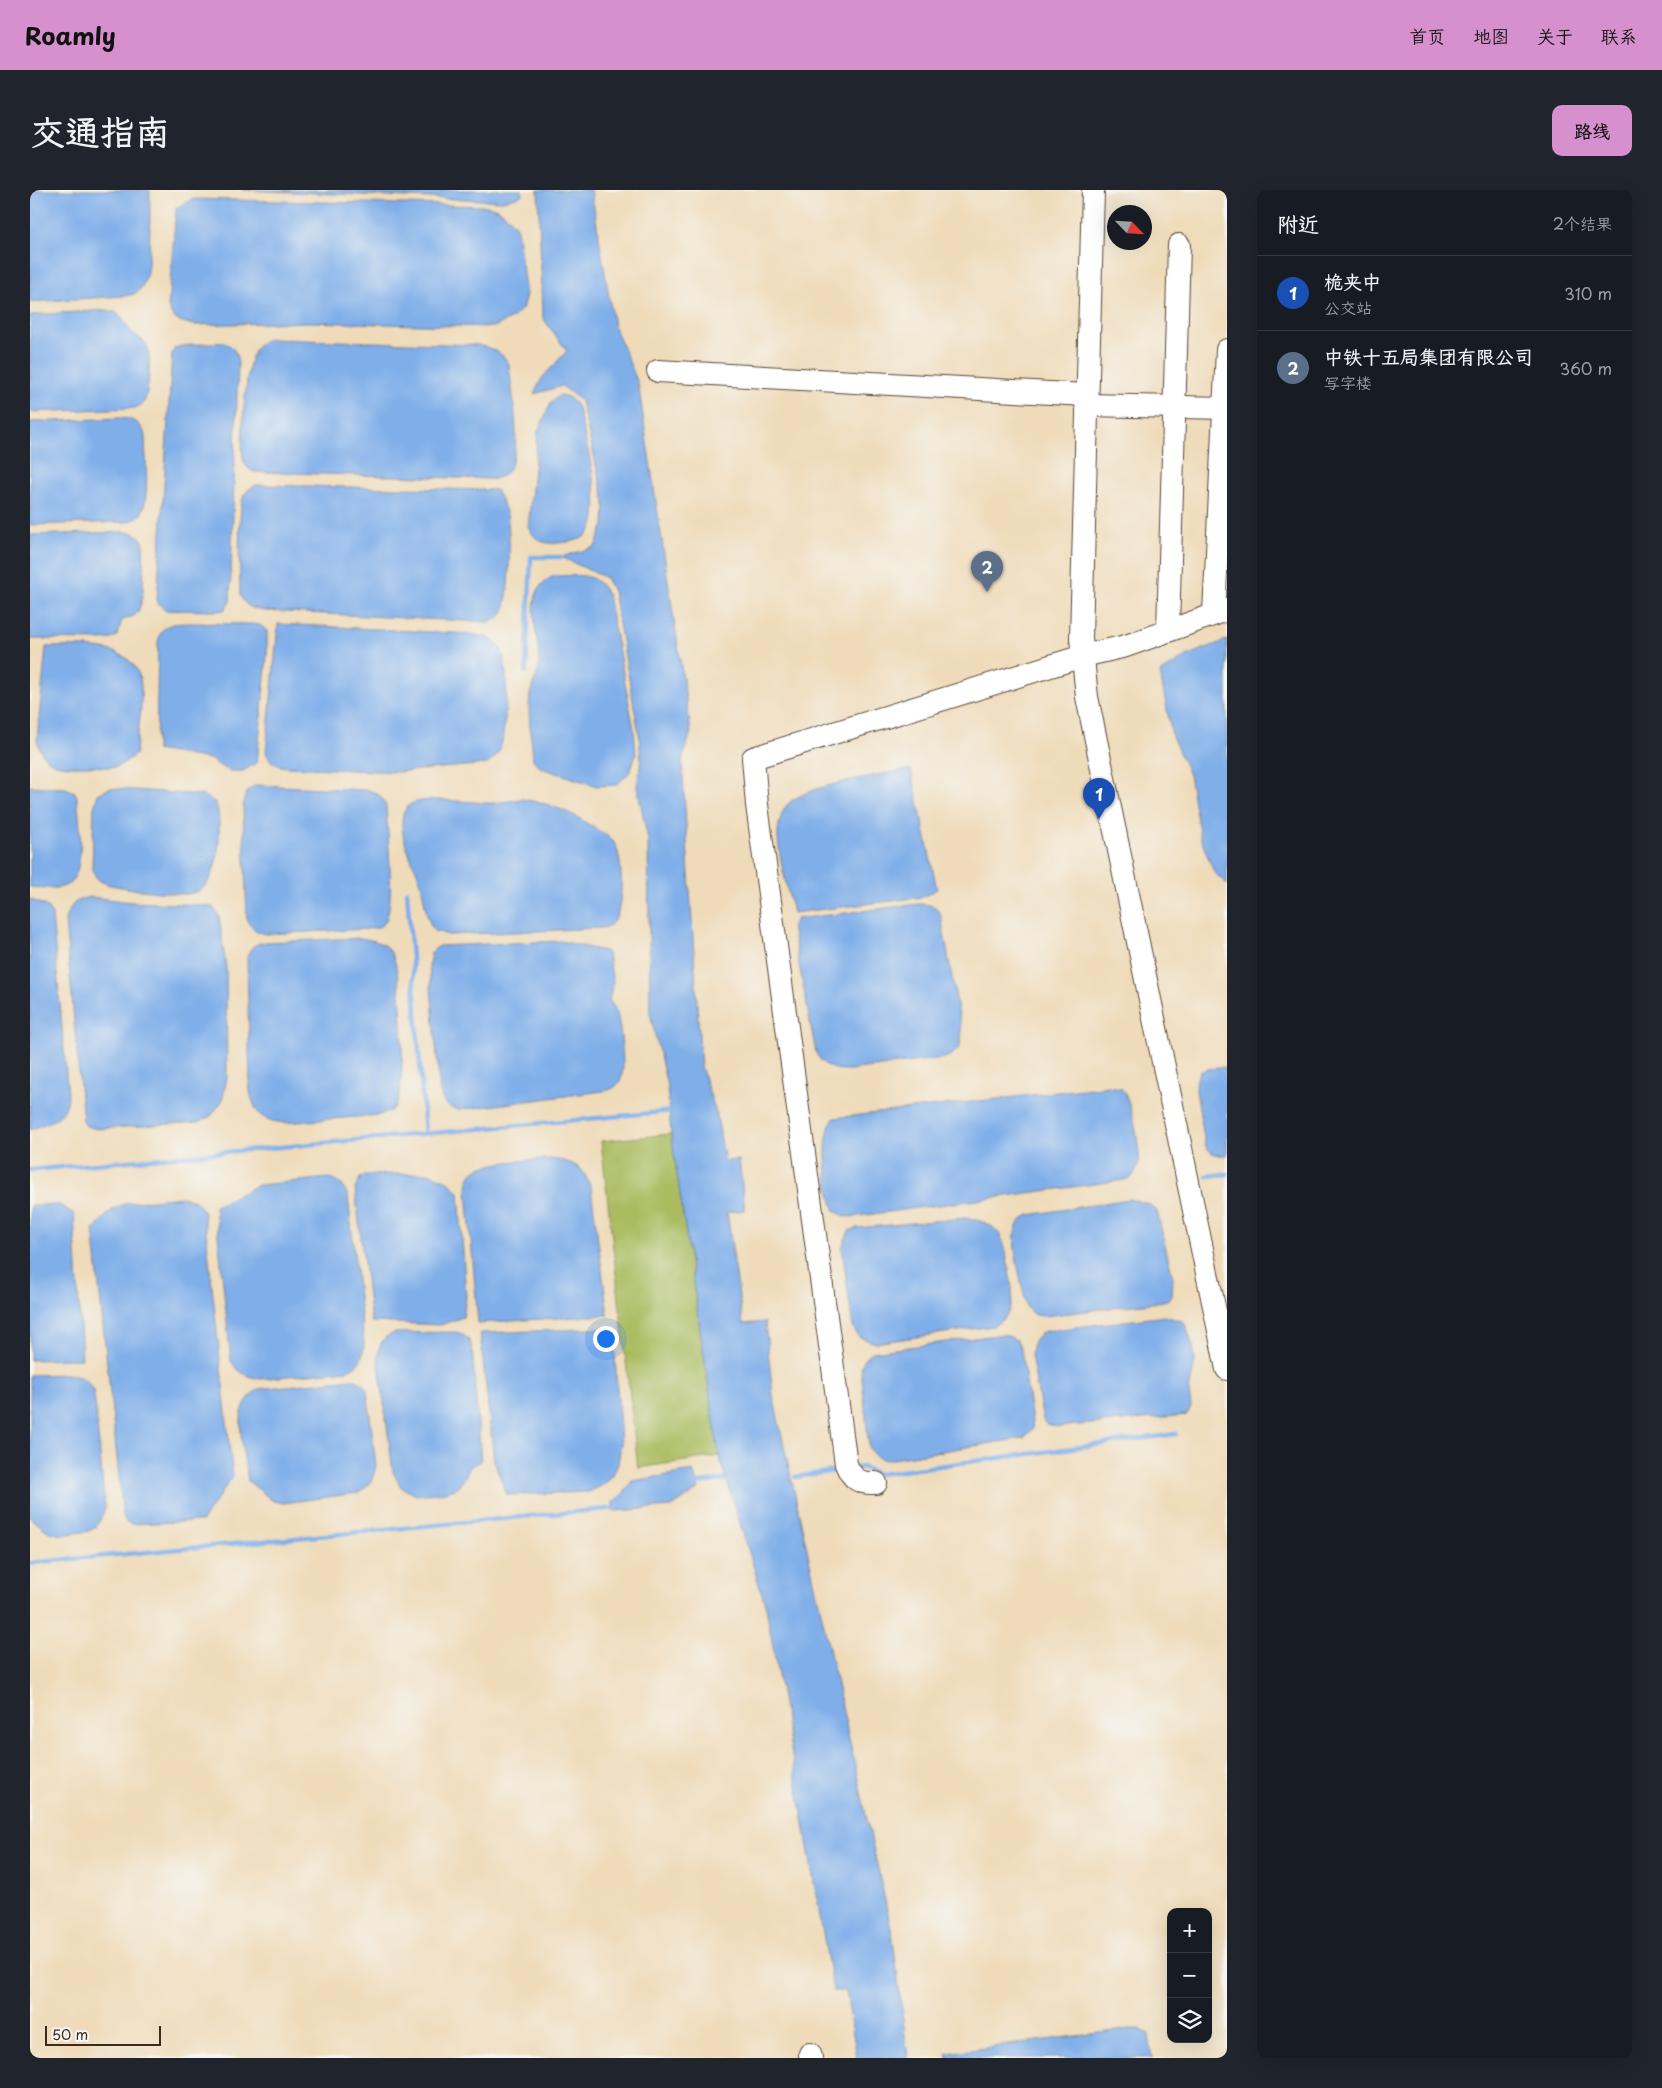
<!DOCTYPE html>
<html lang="zh">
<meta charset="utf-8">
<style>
:root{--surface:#171b24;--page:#20242c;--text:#f1f3f6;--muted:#9ea1a6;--line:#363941;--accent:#d690ce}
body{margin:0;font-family:"Playpen Sans","LXGW WenKai TC",sans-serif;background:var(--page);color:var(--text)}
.controls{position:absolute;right:15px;bottom:15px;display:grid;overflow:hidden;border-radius:10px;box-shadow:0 5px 20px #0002}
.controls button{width:45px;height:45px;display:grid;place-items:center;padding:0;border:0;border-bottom:1px solid var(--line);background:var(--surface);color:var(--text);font:25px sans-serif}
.compass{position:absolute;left:1077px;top:15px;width:45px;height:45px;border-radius:50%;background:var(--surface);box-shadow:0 5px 20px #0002;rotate:115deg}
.scale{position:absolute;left:15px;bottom:12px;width:116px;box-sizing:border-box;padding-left:5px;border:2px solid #3b2a1e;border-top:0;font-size:14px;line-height:18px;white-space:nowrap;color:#3b2a1e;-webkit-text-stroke:4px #f6f6f2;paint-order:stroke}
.you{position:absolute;left:575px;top:1148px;width:18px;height:18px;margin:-12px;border:4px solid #fff;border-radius:50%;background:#1a73e8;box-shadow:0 0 0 8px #1a73e833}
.badge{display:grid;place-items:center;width:32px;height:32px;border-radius:50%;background:var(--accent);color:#fff;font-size:16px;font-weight:700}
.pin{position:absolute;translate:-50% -41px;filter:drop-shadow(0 1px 2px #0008)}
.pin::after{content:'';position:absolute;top:26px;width:18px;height:15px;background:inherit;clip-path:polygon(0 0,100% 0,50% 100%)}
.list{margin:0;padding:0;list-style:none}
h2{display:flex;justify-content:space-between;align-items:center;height:65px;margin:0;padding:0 20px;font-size:21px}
h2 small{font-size:16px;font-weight:400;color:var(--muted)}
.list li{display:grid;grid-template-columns:32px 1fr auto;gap:15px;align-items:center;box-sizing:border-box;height:75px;padding:0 20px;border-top:1px solid var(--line)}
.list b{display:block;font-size:19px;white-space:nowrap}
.list p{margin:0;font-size:16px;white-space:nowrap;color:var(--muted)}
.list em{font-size:16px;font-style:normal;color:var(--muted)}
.icon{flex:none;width:28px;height:28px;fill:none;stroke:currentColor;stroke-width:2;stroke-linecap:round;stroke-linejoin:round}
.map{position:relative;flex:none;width:1197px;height:1868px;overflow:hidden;border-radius:10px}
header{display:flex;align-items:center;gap:30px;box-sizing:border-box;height:70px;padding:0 25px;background:var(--accent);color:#111}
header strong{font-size:24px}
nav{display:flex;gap:28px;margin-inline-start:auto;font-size:18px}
.intro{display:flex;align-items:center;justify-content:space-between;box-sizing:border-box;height:120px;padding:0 30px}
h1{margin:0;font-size:35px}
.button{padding:12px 22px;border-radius:10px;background:var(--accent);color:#111;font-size:18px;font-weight:700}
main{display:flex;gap:30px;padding:0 30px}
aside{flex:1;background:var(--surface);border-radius:10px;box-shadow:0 5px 20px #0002}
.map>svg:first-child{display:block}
</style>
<header>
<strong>Roamly</strong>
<nav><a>首页</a><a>地图</a><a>关于</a><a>联系</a></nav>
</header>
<div class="intro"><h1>交通指南</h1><a class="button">路线</a></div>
<main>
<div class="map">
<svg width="1197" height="1868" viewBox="0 0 1197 1868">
<rect width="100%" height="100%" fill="#f6f6f2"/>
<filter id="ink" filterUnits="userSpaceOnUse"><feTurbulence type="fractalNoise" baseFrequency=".02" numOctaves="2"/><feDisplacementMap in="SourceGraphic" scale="10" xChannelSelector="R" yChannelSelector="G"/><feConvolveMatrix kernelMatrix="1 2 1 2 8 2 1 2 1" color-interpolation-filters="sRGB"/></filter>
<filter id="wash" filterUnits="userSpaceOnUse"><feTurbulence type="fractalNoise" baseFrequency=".0096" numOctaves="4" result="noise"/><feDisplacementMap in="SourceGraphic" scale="20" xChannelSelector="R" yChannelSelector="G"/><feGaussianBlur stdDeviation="1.12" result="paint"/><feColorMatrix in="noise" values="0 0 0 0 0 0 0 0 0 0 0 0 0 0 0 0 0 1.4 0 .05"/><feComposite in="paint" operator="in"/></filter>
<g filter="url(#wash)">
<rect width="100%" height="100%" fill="#efdbba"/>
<polygon fill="#abbc60" stroke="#73733f" points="641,944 689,1266 608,1278 571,951"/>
<g fill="#7faee9" stroke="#5d6c84">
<path d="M0,0H120C119,22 123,82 111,98C107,104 101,105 94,106L0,112Z"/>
<polygon points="212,0 492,0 492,5 473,11"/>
<polygon points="508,0 561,0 584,136 608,193 661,542 652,570 671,877 687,926 695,971 709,970 715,1020 697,1022 713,1134 735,1132 743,1206 862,1742 878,1868 827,1868 816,1801 803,1801 736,1417 689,1266 641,944 637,896 620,823 618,649 607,597 611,571 609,544 583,401 576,388 531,367 565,357 574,335 575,312 551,211 532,196 504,204 512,188 537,161 513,128"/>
<polygon points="162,9 458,16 468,19 477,26 487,38 496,105 492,119 484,127 464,137 279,132 163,135 147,130 142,126 138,117 146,18"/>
<path d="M78,120C97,125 91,132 103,143C108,148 114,149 117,156C121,167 119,205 113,214L105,218L0,222V125Z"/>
<path d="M238,149L448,155C463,159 471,161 479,174C481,200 496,266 474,285C471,287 466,288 463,289L224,282C219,279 216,277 214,272C209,257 216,174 224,161C227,155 232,152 238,149Z"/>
<path d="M192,152C205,157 207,162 208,175L200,412L194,420L189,421L134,420L127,411L142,163L145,158L151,156Z"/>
<path d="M530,205C540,206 543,210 548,218C554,246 576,319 560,341C554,351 539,352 529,353C514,355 504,350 498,337L508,241L522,211Z"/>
<path d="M89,228C103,229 111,232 115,245C115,263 121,312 110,325C106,330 101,331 95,332L0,335V232Z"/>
<path d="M226,295L466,300C470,308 475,317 477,325C481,342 480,409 473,423C469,430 463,431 456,432L235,421C223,419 215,417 210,405C210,386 207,319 214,305C217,300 221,298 226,295Z"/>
<path d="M93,342C101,342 108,343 113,351C113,367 117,412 106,424C103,427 96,429 92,430L87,446L81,449L72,450L0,449V345Z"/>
<path d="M524,386C549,386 565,380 578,406L604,539L606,564L600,582L586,595L567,596L511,578L503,570C502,551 497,523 500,505C501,495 508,486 509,476C511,447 489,400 524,386Z"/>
<path d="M159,433L222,434L230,435L237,441V466L227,573L213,581H200L190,576L180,569L126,560L128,452C132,432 142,434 159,433Z"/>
<path d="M248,434L442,444C452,446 463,448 469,456C481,471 476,542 470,559C467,566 463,570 457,574L367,582L258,577C246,576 240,573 236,562Z"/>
<polygon points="1197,450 1197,695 1184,682 1170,647 1159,585 1142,546 1130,483 1160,464"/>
<path d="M16,457C47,457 108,450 111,496C113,517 107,543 106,564C100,568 92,575 86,577C77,578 66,576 58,576C33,576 13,579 7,549Z"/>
<path d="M881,579L907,699L893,707L763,723C758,701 749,669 748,648C747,637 751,623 757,615C774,595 854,584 881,579Z"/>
<path d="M227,595L336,600C347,602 351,605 356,616C357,640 366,714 355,732C351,738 344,738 338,739L237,744C227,742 221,739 217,730L213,618C214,606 216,599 227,595Z"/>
<path d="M0,596L36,598L45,602L47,607C49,626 58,687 35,696C26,700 10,697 0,697Z"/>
<path d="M80,598L172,605L186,613C192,634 191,687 170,700C167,702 160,704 156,704C143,704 82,698 72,692C66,689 64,684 62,677L64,617L68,604Z"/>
<path d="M492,609C522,614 537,620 563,637C569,641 577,645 582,650C594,662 594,717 584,731C580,736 577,737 571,738L419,745L404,741C393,724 395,701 387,682C380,667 363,632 378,616C391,604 447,614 465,613C474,612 483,610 492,609Z"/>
<path d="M61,707L102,712L172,715L183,717L189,726L196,778L197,888L192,911L181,926L169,932L67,939L56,936L53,931L35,730C40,715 45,709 61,707Z"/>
<path d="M0,709L16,716L22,725L38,905C37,930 20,931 0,940Z"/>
<path d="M888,714C899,714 906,715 911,726L931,837C933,853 930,863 914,868L820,880C804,880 794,878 786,863L762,737L766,729Z"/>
<path d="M330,748C343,750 355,752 362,764C373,783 376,893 367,913C364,920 357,923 349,925L256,933C232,931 226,926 220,902L217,768C220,756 225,754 236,752Z"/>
<path d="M531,751L574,761L578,764L583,792L579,810C582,814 585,818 587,823C590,835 595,874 592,885C590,896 582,900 573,901L429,920C418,918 413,914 410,902L399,775L401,763L408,756Z"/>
<path d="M1197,877V965C1187,966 1180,964 1175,955L1165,894L1170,882L1178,879Z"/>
<path d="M1079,896L1091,898C1101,908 1110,955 1109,970C1109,976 1106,982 1102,987L1094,990L821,1027L814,1026L805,1021C797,1001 790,945 804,928Z"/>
<path d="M521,969C543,972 553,975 561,998L578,1125L448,1133L437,1001C437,994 438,985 446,980C462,971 501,970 521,969Z"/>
<polygon points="398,983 418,991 429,1002 436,1107 433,1127 411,1135 341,1132 325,999 330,988 335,985"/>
<path d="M299,988C310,991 313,995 318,1006L334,1153C333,1168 331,1175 317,1180L230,1189C216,1186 209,1183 201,1171L185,1016L228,995Z"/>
<path d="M151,1007C164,1009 170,1012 174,1024L203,1286L172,1331L102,1334L96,1332L93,1326L63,1039L83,1019L97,1013Z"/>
<path d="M1099,1009L1119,1014L1127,1021L1143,1088L1142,1106L1137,1110L1129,1112L1015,1126C1005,1126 1000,1124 996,1115C993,1097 982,1061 985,1043C986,1035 991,1029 999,1025Z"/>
<polygon points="0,1015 30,1015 44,1024 52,1169 0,1170"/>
<path d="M936,1028C947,1030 959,1032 967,1041C975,1051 976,1063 978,1074C982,1099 990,1122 963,1136L845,1153L829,1147L823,1138L812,1057L819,1041L827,1038Z"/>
<path d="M1135,1126L1152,1131L1156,1136L1163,1156L1165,1171L1159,1201L1161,1217L1157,1225L1028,1237L1016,1234L1013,1230L1001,1165C1002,1153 1004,1147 1015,1141Z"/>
<polygon points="583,1138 591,1254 588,1273 583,1285 575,1294 559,1302 477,1305 464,1271 450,1143"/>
<path d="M427,1142C436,1145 438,1148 442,1157L451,1271L440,1277L433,1291L424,1299L416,1302L386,1305L371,1297L363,1282L348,1167C349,1154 352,1147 365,1143Z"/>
<path d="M973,1144L987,1150L991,1159L1003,1238L994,1248L856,1270C847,1268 843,1265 839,1258L831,1179C833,1171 835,1166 843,1162Z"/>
<path d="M36,1184C51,1186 59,1189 64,1203L75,1318L71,1328L66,1337L59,1341L32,1345L19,1342L0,1328V1185Z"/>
<path d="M323,1189L334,1194L337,1200L346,1276C343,1289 340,1296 328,1303L254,1313L243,1311L218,1291C215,1271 205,1232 215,1214C218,1208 223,1203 228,1199Z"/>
<polygon points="663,1281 669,1299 642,1317 583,1321 583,1312 594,1303 602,1291"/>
<polygon points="1099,1839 1110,1839 1119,1844 1122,1868 918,1868 917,1863"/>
</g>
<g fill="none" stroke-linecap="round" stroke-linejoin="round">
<g stroke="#7faee9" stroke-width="4.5">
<polyline points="496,482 501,367 531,367"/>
<polyline points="377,701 395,943"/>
<polyline points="0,980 644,921"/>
<polyline points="1177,986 1197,984"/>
<polyline points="826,1278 832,1277 849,1284 1146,1244"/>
<polyline points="765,1287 811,1280"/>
<polyline points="663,1294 700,1289"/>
<polyline points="0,1373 587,1318"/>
</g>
</g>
</g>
<g filter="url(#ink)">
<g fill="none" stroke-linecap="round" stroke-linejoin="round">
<g stroke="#564535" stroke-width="24">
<g id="minor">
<polyline points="1063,0 1051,448 1057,507 1197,1179"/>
<polyline points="628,181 1056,205"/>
<polyline points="1056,215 1197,218"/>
<polyline points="1184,424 1197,160"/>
<polyline points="1138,441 1149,55"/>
<path d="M846,1293C829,1294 822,1289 816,1274L727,615L723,568L1053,466L1096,456L1197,420"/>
<polyline points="780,1864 781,1868"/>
</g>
</g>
<use href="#minor" stroke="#fff" stroke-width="22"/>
</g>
</g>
</svg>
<div class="controls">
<button>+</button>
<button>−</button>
<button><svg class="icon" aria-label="layers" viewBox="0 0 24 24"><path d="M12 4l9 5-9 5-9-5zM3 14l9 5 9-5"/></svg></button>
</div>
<svg class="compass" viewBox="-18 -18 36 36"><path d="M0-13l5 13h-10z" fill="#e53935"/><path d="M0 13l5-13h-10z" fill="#9ea1a6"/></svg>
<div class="scale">50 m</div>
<div class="you"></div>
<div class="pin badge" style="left:1069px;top:629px;background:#1a4fb4">1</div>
<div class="pin badge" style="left:957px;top:402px;background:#5c6f8a">2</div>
</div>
<aside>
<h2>附近<small>2个结果</small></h2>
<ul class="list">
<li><span class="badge" style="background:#1a4fb4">1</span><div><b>桅夹中</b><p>公交站</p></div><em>310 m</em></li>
<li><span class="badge" style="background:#5c6f8a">2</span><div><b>中铁十五局集团有限公司</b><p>写字楼</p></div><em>360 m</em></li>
</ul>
</aside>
</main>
